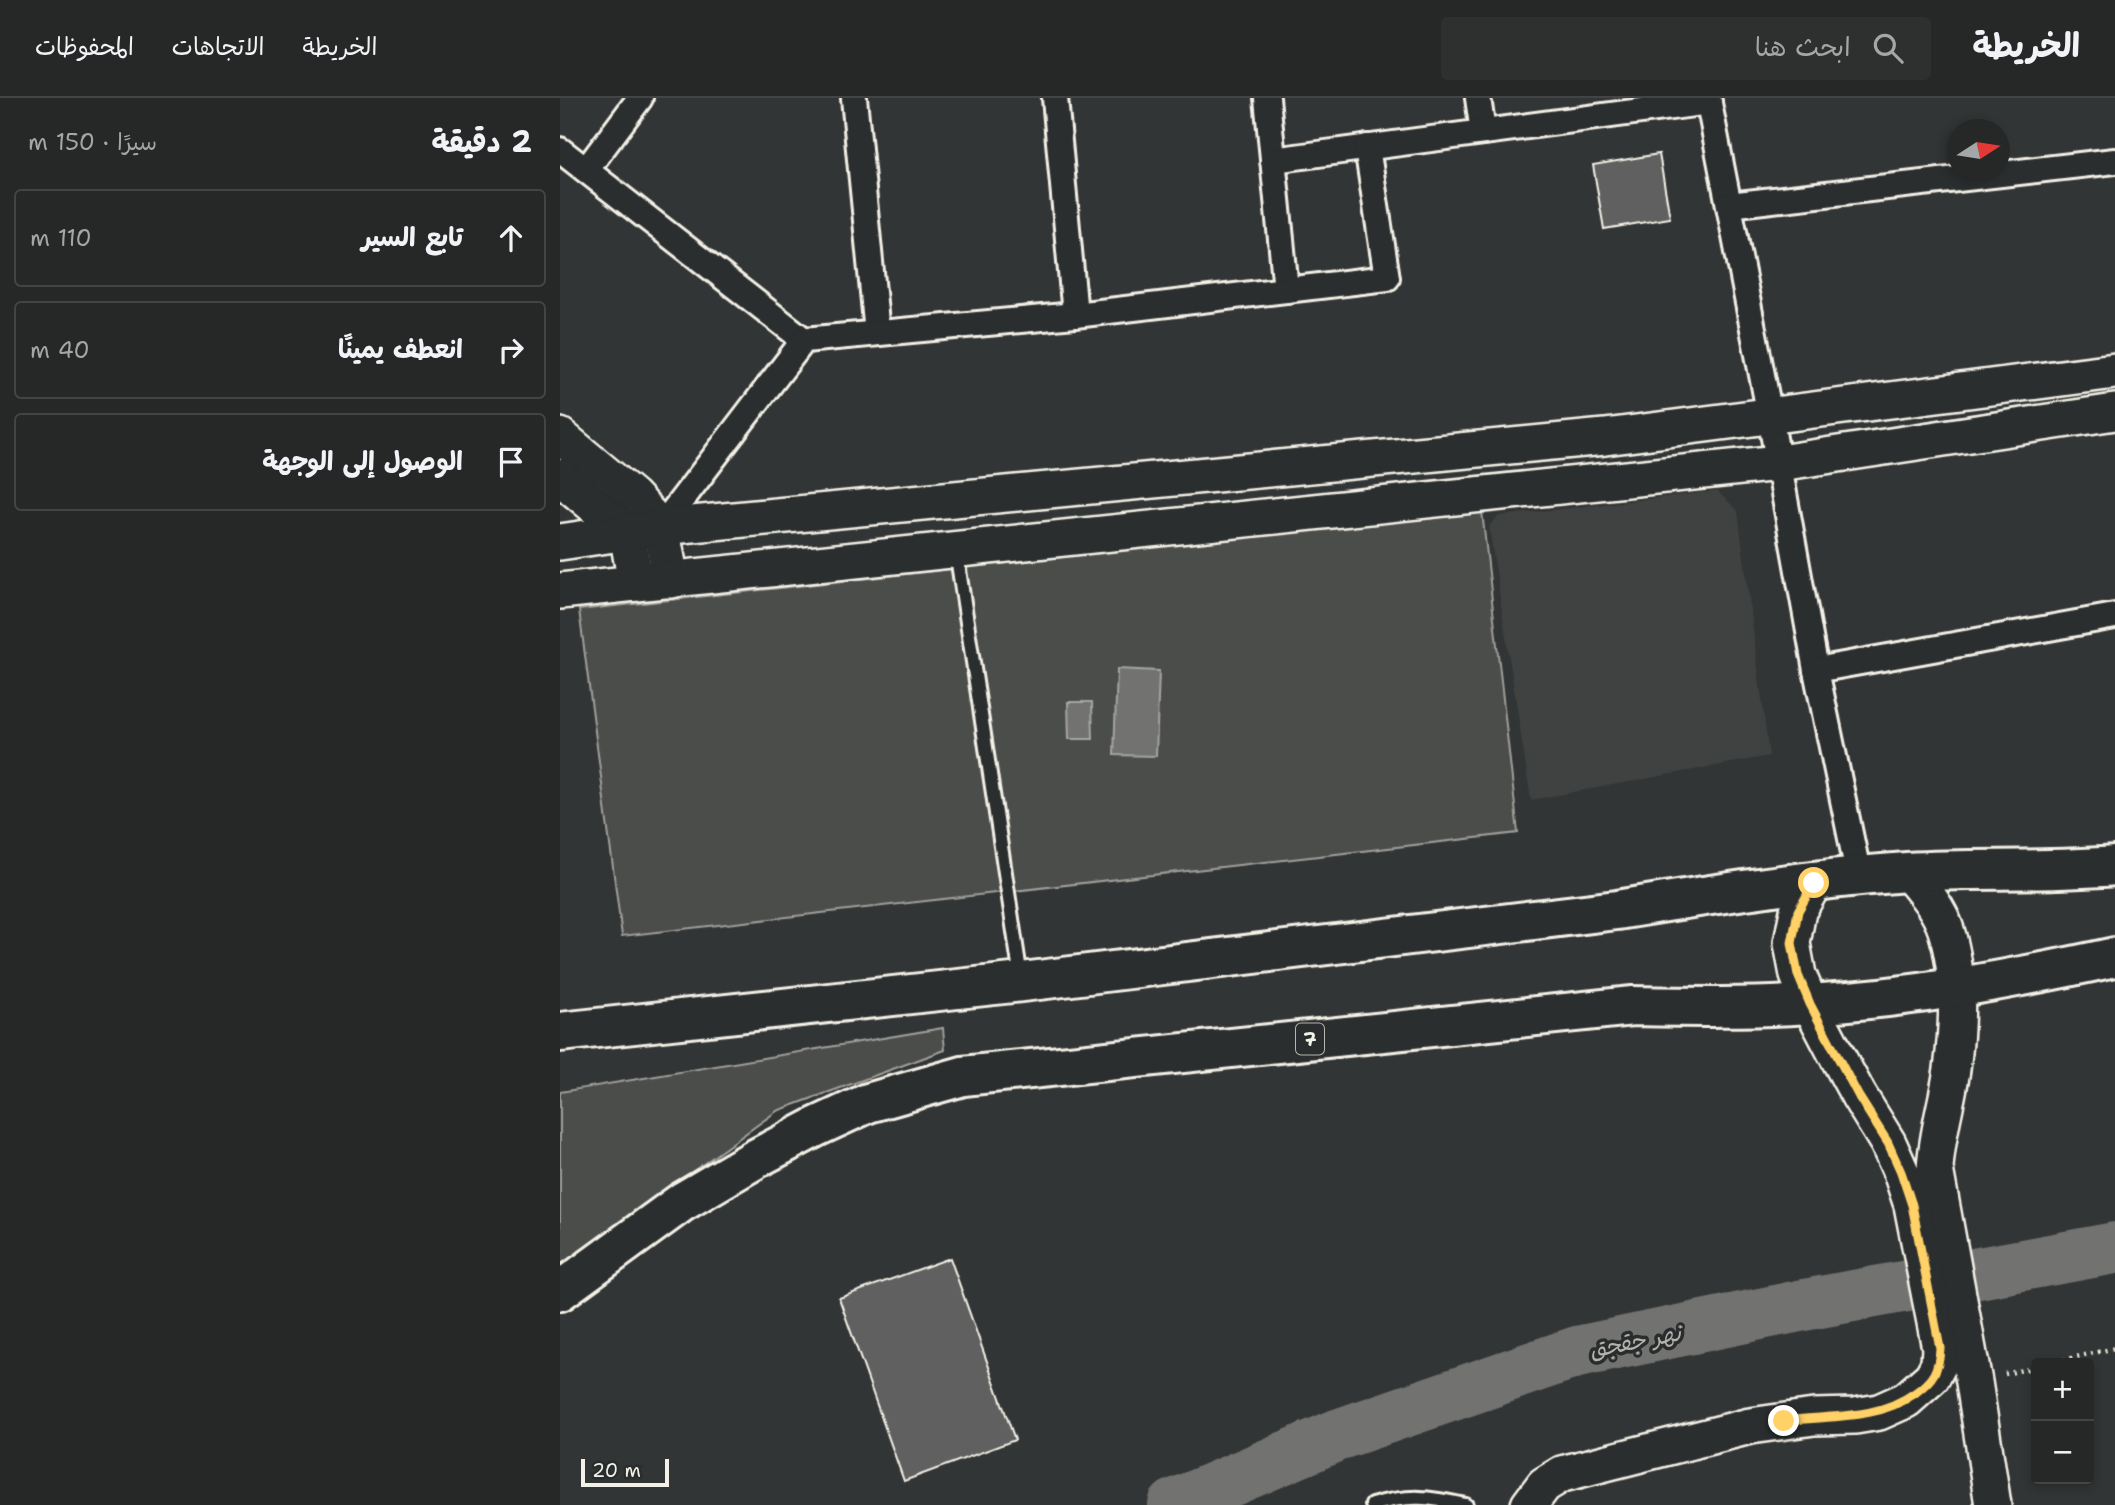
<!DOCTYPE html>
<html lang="ar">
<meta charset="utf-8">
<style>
:root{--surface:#262828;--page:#2e3030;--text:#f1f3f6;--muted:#a4a6a8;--line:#424445}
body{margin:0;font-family:"Shantell Sans","Playpen Sans Arabic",sans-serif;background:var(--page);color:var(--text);direction:rtl}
.controls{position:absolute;right:21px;bottom:21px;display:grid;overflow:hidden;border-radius:7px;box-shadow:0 4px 10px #0003}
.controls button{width:63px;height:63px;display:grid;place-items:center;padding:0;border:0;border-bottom:2px solid var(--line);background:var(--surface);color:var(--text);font:35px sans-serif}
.compass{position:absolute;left:1387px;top:21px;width:63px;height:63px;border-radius:50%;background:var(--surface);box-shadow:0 4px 10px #0003;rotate:78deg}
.scale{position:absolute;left:21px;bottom:18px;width:88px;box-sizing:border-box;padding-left:7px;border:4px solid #f4f1e8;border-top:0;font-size:19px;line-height:24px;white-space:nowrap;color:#f4f1e8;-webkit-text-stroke:5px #2a2d2e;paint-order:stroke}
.stop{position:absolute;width:21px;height:21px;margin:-16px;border:5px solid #ffd166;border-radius:50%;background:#fff}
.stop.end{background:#ffd166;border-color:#fff;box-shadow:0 2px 7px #0008}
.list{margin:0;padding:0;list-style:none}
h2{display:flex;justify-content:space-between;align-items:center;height:91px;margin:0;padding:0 28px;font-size:30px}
h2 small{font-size:23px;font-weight:400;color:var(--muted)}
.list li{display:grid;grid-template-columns:46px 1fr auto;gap:21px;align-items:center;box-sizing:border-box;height:98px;margin:0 14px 14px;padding:0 14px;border:2px solid var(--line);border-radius:7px}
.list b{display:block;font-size:26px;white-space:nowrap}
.list em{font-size:23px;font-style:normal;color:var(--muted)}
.icon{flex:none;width:38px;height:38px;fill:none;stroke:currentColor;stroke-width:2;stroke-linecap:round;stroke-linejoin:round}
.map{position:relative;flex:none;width:1555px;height:1407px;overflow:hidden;direction:ltr}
header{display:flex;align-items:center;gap:42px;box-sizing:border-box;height:98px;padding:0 35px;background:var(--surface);border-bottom:2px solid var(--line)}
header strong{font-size:33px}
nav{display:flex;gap:38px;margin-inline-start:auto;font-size:24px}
.search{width:490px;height:63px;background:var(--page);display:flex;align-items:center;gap:18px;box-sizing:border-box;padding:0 24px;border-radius:7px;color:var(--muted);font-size:26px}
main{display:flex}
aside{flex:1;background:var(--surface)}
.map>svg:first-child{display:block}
</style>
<header>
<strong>الخريطة</strong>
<div class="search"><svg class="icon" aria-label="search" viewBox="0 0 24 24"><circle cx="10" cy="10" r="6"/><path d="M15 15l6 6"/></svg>ابحث هنا</div>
<nav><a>الخريطة</a><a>الاتجاهات</a><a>المحفوظات</a></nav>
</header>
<main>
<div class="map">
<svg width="1555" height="1407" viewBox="0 0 1555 1407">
<rect width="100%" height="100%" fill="#323535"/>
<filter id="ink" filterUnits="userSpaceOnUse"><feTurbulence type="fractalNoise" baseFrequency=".0143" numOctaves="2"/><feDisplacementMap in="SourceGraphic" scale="14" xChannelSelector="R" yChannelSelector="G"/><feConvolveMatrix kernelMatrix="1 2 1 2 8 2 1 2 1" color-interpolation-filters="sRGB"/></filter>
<g filter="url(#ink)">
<polygon fill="#404242" points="1157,393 1178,413 1209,658 971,702 929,428 939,418"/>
<g fill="#4b4d4c" stroke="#a09f9a" stroke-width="2">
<polygon points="922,413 958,735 62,838 19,512"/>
<polygon points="383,930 385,952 217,1013 0,1169 0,994"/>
</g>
<g fill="#727370" stroke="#a6a5a0" stroke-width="2">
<polygon points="557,571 599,573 596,658 554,657"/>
<polygon points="508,604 532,604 533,641 509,641"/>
</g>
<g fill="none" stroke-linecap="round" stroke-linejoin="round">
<polyline stroke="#727370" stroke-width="52" points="614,1407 780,1336 1017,1254 1244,1207 1555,1150"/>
</g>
<g fill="#5f605f" stroke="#f4f1e8" stroke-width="2">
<polygon points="1099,56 1110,120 1044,131 1033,67"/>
<polygon points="390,1160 455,1342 344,1383 279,1200"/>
</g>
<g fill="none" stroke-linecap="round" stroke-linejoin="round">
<g stroke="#f4f1e8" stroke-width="18">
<g id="lane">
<polyline points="396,452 461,880"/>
<path d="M812,1407C850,1396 869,1399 906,1407"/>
</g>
</g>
<g stroke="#f4f1e8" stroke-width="30">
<g id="street">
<polyline points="294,0 317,235"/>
<polyline points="495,0 515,217"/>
<polyline points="707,0 726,192"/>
<polyline points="918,0 923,34"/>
<polyline points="1148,0 1210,318 1256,572 1299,779"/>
<polyline points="0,52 244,242"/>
<polyline points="713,62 1149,4"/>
<polyline points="26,72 80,0"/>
<polyline points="1169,107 1555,63"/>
<polyline points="101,429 244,242 515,217 827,180 807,49"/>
<polyline points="1256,572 1555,518"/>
</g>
</g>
<g stroke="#f4f1e8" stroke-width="40">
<g id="secondary">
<polyline points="0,338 72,398 101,429 111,482"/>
<polyline points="0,379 67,435 76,485"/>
<polyline points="0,444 101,429 1045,339 1555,273"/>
<polyline points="0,493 1219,365 1555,314"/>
<path d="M1348,774C1363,792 1379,810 1386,832C1400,875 1398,927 1392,971C1387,1006 1377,1035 1375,1071L1414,1284L1433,1407"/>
<polyline points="969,1407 984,1387 1002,1376 1190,1328 1254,1319 1295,1318 1319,1314 1346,1302 1372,1279 1379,1266 1380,1250 1352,1107 1341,1074 1328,1045 1299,998 1274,952 1250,906 1238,877 1232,845 1238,813 1254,785"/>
</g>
</g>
<g stroke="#f4f1e8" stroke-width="44">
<g id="highway">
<path d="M0,934L462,884L1057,812C1153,796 1250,781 1347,774C1417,770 1486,774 1555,768"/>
<path d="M0,1193L122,1104L197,1060L256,1029L308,1005L403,978L1073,908C1132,909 1191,910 1249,906C1353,900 1454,881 1555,859"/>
</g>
</g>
<g stroke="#f4f1e8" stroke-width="4.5" stroke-dasharray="2 5" stroke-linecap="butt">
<polyline points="1490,1265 1555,1250"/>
<polyline points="1445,1276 1476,1269"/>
</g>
<use href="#lane" stroke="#2a2d2e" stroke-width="12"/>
<use href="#street" stroke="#2a2d2e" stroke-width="24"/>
<use href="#secondary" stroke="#2a2d2e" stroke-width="35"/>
<use href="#highway" stroke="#2a2d2e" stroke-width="38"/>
</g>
</g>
<g fill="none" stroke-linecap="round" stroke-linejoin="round" filter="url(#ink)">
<path stroke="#ffd166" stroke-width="9" d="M1224,1323C1269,1317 1316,1323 1355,1295C1373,1282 1379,1272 1380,1250L1352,1107L1341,1074L1328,1045L1299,999L1274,952L1250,906L1238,877L1232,845L1238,813L1254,785"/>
</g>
<g text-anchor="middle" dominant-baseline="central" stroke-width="7" stroke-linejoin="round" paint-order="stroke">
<rect fill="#2a2d2e" stroke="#b7b6b0" stroke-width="2" x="736" y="925.5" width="28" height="31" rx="5"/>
<g font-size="19" font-weight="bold" fill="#f4f1e8">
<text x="750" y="941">7</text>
</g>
<g font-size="23" font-style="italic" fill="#b3b2ac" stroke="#2a2d2e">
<text transform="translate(1075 1243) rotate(-11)">نهر جقجق</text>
</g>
</g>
</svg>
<div class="controls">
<button>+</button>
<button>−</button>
</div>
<svg class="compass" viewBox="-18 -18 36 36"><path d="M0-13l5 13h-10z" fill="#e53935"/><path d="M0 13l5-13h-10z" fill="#a4a6a8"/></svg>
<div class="scale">20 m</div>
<div class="stop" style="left:1254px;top:785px"></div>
<div class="stop end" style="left:1224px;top:1323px"></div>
</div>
<aside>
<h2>2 دقيقة<small>سيرًا · 150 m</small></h2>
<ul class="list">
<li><svg class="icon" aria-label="ahead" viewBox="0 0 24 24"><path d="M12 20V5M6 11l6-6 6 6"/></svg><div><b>تابع السير</b></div><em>110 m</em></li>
<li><svg class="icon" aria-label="right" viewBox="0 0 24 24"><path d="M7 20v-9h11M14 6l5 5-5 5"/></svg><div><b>انعطف يمينًا</b></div><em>40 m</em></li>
<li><svg class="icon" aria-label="arrive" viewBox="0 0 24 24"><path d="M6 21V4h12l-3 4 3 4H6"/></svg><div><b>الوصول إلى الوجهة</b></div></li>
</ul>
</aside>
</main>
